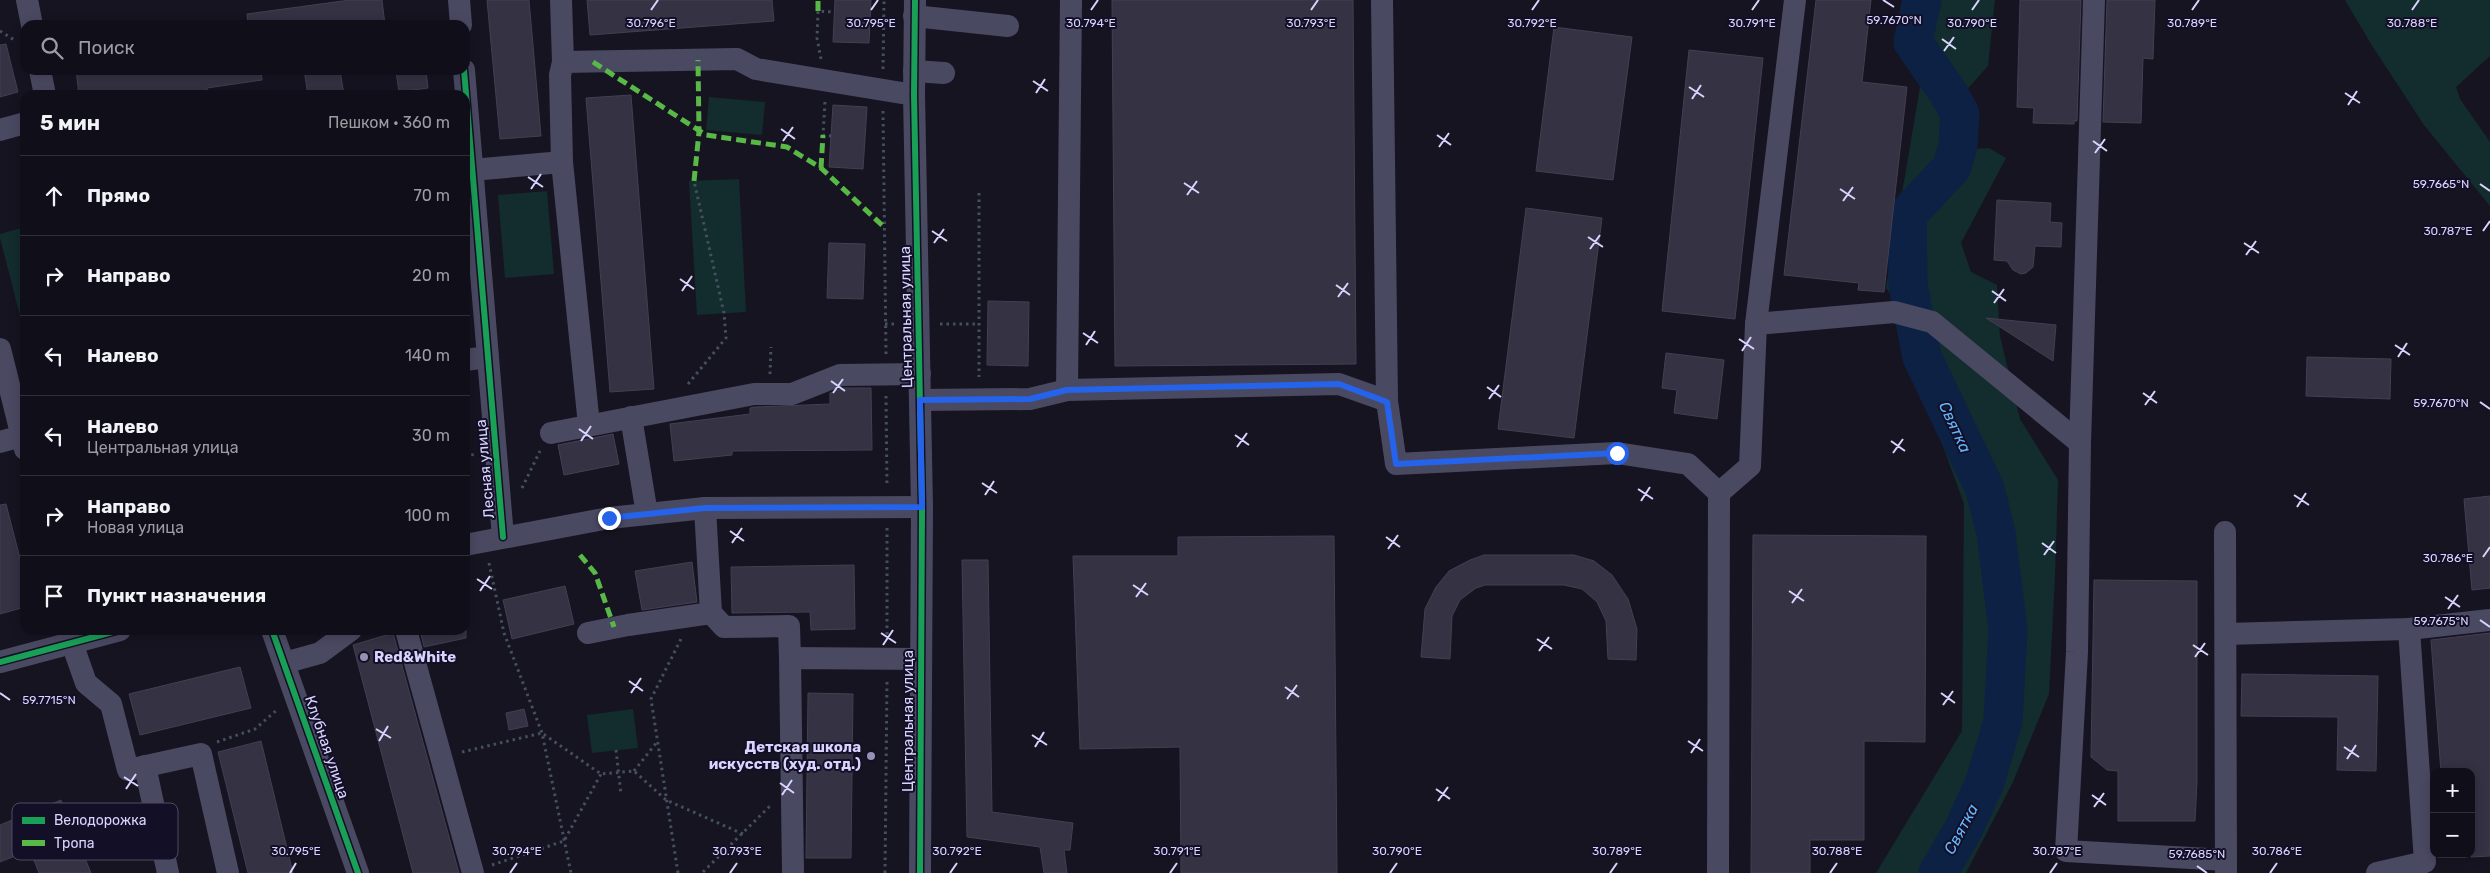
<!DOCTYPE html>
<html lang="ru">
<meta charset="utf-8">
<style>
:root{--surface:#100f19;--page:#191822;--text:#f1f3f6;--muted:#9c9ca2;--line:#302f38}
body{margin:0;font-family:Rubik,sans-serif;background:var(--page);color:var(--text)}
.controls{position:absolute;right:15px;bottom:15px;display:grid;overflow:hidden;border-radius:10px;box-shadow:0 2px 12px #0003}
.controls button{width:45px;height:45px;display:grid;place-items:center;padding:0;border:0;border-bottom:1px solid var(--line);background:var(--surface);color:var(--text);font:25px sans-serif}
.stop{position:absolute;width:15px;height:15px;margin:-11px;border:4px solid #2563eb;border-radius:50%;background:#fff}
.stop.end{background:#2563eb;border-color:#fff;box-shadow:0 1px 5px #0008}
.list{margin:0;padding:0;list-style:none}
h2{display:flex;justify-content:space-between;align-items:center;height:65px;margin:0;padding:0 20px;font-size:21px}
h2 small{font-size:16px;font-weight:400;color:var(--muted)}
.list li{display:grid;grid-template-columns:32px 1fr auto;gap:15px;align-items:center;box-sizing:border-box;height:80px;padding:0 20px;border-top:1px solid var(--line)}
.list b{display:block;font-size:19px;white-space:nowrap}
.list p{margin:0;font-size:16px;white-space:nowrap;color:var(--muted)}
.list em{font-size:16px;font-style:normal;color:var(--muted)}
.icon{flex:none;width:28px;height:28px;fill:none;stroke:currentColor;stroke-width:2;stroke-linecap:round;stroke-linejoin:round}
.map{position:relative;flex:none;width:2490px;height:873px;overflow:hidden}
.search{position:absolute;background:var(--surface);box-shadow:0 2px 12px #0003;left:20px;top:20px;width:450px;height:55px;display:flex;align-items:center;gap:12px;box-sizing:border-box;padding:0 18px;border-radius:15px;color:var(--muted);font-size:19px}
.panel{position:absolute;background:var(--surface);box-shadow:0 2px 12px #0003;left:20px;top:90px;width:450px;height:545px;border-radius:15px}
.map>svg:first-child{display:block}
</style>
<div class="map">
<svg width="2490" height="873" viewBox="0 0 2490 873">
<rect width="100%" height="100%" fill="#161421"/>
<g fill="#132c2d">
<polygon points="1906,0 1995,0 1988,66 1963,94 1973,149 1989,148 2006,158 1961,243 1971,272 1997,285 2000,336 2020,419 2058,480 2055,576 2049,694 2013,782 1966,873 1876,873 1962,731 1964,504 1894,312 1894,299 1886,288 1920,87 1900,37"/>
<polygon points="2345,0 2490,0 2490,56 2456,87 2460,99 2490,142 2490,206 2424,125 2371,44"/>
<polygon points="709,97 765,102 762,135 706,130"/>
<polygon points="739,179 746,312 697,315 689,181"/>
<polygon points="547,191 554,274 505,278 498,195"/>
<polygon points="25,227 25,335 0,238 0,234"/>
<polygon points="633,709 638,748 592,753 587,715"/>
</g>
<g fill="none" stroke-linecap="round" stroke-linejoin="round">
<polyline stroke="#0d2144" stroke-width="39" points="1922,0 1913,42 1949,94 1960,114 1958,145 1952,167 1907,215 1908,285 1922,357 1985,489 1996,533 2008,630 2003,721 1985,782 1963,830 1938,873"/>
</g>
<g fill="#343243" stroke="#433f54">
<polygon points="350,0 382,0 385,25 248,25 247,14"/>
<polygon points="487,0 529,0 541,136 500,139"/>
<polygon points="587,0 772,0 774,21 590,35"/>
<polygon points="835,0 871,0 869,43 833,42"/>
<polygon points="1112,0 1353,0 1356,364 1115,366"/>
<polygon points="1816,0 1871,0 1862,82 1907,87 1884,292 1858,290 1859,283 1784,275"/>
<polygon points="2020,0 2081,0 2077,121 2074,121 2074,124 2033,123 2034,108 2017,107"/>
<polygon points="2107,0 2155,0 2153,59 2143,58 2141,123 2103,122"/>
<polygon points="1554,27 1632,37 1613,180 1536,171"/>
<polygon points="6,44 18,92 0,97 0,45"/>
<polygon points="1689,50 1763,58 1735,319 1662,311"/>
<polygon points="76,70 261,70 262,80 207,88 208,95 79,95"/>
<polygon points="304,70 340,70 344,95 308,95"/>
<polygon points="426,70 428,88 399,92 396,72"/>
<polygon points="631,95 654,389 610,392 586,98"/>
<polygon points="833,105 867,107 863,169 829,167"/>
<polygon points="1997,200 2051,203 2050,222 2062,223 2061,247 2035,246 2033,267 2026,273 2021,274 2013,270 2007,261 1994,260"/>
<polygon points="1526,208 1602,218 1574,438 1498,429"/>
<polygon points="829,243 865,244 863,299 827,298"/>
<polygon points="988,301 1029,302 1028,366 987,365"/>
<polygon points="1986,318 2056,325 2053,361"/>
<polygon points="1666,353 1724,360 1717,419 1674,413 1677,390 1662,388"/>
<polygon points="2307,357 2391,359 2390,399 2306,396"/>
<polygon points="843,388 871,388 872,450 732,451 732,455 674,461 670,424 750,414 750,408 755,407 830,404 830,393"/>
<polygon points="613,434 619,464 564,475 558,445"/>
<polygon points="2490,496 2490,588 2472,590 2464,499"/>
<polygon points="6,504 22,566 25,566 25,607 0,614 0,505"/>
<polygon points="1753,535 1926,536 1925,742 1864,741 1864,840 1810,840 1810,873 1751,873"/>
<polygon points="1334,536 1337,873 1181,873 1180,747 1080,749 1073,556 1178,556 1178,537"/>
<polygon points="1484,555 1574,555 1594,561 1612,575 1628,599 1637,629 1636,660 1608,659 1606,621 1597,602 1582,589 1564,585 1485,585 1476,588 1460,600 1452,616 1450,659 1421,657 1425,609 1436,587 1449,571 1470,560"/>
<polygon points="962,560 988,560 992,812 1073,823 1070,850 1064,850 1067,873 1044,873 1040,847 967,837"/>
<polygon points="692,562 697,602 642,610 635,571"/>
<polygon points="854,565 855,629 811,630 810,612 732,613 731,567"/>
<polygon points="2094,580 2197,581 2197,782 2195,821 2118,821 2118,771 2107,770 2091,757"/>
<polygon points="565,586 574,624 512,639 503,600"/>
<polygon points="420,630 466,630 466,638 424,647"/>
<polygon points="393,633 459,873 413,873 353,645"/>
<polygon points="2490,633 2490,856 2471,857 2471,772 2441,772 2431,640"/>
<polygon points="240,667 251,708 140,735 129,694"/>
<polygon points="2242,674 2378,676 2376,771 2337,770 2338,717 2241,716"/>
<polygon points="808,693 853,694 851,858 806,858"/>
<polygon points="524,709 528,726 509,730 506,713"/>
<polygon points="261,741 293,873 248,873 218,752"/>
<polygon points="61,800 91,873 39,873 30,850 0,862 0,825"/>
</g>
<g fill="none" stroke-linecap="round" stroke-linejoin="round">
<g stroke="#44505f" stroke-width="3" stroke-dasharray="2.5 4" stroke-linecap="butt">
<polyline points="0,31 16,41"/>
<polyline points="821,59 817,38 818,11 834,12"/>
<polyline points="883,69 884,0"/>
<polyline points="825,102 823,135 831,136"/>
<polyline points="883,111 886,354"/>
<polyline points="979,193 979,377"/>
<polyline points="885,324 897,324"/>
<polyline points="940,324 979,324"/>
<polyline points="770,374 771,347"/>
<polyline points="688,384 726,338 724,313 694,181"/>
<polyline points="886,396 887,487"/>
<polyline points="465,457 475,454"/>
<polyline points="522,488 540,451"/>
<polyline points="887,528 887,637"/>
<polyline points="489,563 504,633 542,733 571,873"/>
<polyline points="217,742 255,729 278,709"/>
<polyline points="616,750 621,794"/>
<polyline points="462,752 542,733 601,774 634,771 666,800 743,834"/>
<polyline points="634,771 657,742"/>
<polyline points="492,865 564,841 601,774"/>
<polyline points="703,872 770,806"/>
<polyline points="678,873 651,699 681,639"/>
<polyline points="885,873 887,681"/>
</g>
<g stroke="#4a4962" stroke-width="22">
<polyline points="27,0 32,25"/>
<polyline points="459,0 461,25"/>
<polyline points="561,0 563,62 560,75 562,162 589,425"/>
<polyline points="915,0 914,95 922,507 920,873"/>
<polyline points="1382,0 1387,401"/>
<polyline points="2094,0 2080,443 2077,652 2066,851 2226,860"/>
<polyline points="914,16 1008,26"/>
<polyline points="563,62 737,59 756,69 914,95"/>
<polyline points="40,70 45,95"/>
<polyline points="464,70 503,537"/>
<polyline points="914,71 944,73"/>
<polyline points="0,130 25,123"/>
<polyline points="472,170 562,162"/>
<polyline points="1756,324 1795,0"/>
<polyline points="0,349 25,449"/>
<polyline points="465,360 488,357"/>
<polyline points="1067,390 1071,0"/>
<polyline points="920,400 1030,399 1067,390 1339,384 1387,401 1396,464 1617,453 1688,464 1719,493 1718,873"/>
<polyline points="631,417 647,514"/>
<polyline points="551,433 754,394 792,394 840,375 920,374"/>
<polyline points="0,442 22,436 25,432"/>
<polyline points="1719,493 1750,466 1756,324 1894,312 1932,322 2080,443"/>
<polyline points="705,508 711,613 724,627 789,626 790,658"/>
<polyline points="2225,532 2226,873"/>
<polyline points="465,545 609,518 705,508 922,507"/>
<polyline points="272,630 358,873"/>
<polyline points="406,630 473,873"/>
<polyline points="588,633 628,625 711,613"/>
<polyline points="2226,634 2409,629 2490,620"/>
<polyline points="72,643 86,683 111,704 128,770 201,754 228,873"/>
<polyline points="0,662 120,630"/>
<polyline points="284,663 320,653 351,630"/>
<polyline points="145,766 168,873"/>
<polyline points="793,873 790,658 921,659"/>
<polyline points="2377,873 2425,862 2409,629"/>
</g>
<g stroke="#58b947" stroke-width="5" stroke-dasharray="10 5" stroke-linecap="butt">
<polyline points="818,11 818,0"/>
<polyline points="593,62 706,135 787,147 821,168 884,227"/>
<polyline points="821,168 823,135"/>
<polyline points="694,181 699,132 698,60"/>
<polyline points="580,555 595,573 614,627"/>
</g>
<g stroke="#130f26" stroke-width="9">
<g id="cycleway">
<polyline points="915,0 914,95 922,507 920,873"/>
<polyline points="464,70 503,537"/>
<polyline points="272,630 358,873"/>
<polyline points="0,662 120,630"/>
</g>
</g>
<use href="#cycleway" stroke="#1a9f57" stroke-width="6"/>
</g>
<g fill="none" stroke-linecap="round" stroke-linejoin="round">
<polyline stroke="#2563eb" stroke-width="6" points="609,518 705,508 922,507 920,400 1030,399 1067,390 1339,384 1387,402 1396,464 1617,453"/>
</g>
<path fill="none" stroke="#d9d4ff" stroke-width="2" d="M1883,0L1894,7M651,10L658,0M871,10L878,0M1091,10L1098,0M1311,10L1318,0M1532,10L1539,0M1752,10L1759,0M1972,10L1979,0M2192,10L2199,0M2412,10L2419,0M1942,39L1956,49M1944,51L1954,37M1033,81L1048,91M1689,87L1704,97M1036,93L1045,79M2345,93L2360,103M1692,99L1701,85M2348,105L2357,91M781,129L795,139M1437,135L1451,145M783,141L793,127M2093,141L2107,151M1439,147L1449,133M2095,153L2105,139M528,177L543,187M1184,183L1199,193M2480,184L2490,191M531,189L541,174M1840,189L1855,199M1187,195L1197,181M1843,201L1853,187M932,231L947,241M2483,231L2490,221M1588,237L1603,247M934,243L944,229M2244,243L2259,253M1590,249L1600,235M2246,255L2256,241M680,279L694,289M1336,285L1350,295M682,291L692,276M1992,291L2006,301M1338,297L1348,283M1994,303L2004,289M1083,333L1098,343M1739,339L1754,349M1086,345L1095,331M2395,345L2410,355M1742,351L1751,337M2398,357L2407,343M831,381L845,391M1487,387L1501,397M833,393L843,379M2143,393L2157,403M1489,399L1499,385M2480,402L2490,409M2145,405L2155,391M579,429L593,439M1235,435L1249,445M581,441L591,426M1891,441L1905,451M1237,447L1247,433M1893,453L1903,439M982,483L997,493M1638,489L1653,499M985,495L994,481M2294,495L2309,505M1641,501L1650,487M2297,507L2306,493M730,531L744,541M1386,537L1400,547M732,543L742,528M2042,543L2056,553M1388,549L1398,535M2044,555L2054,541M2483,557L2490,547M477,579L492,589M1133,585L1148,595M480,591L490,576M1789,591L1804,601M1136,597L1146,583M2445,597L2460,607M1792,603L1802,589M2448,609L2458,595M2480,620L2490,627M881,633L896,643M1537,639L1552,649M883,645L893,630M2193,645L2208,655M1539,651L1549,637M2195,657L2205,643M629,681L643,691M1285,687L1299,697M0,693L10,700M631,693L641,678M1941,693L1955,703M1287,699L1297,685M1943,705L1953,691M376,729L391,738M1032,735L1047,745M379,741L388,726M1688,741L1703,751M1035,747L1044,732M2344,747L2359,757M1691,753L1700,739M2347,759L2356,745M124,777L138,786M780,783L794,793M126,789L136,774M1436,789L1450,799M782,795L792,780M2092,795L2106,805M1438,801L1448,787M2094,807L2104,793M2197,866L2207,873M290,873L296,863M510,873L517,863M730,873L737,863M950,873L957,863M1170,873L1177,863M1390,873L1397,863M1610,873L1617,863M1830,873L1837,863M2050,873L2057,863M2270,873L2277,863"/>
<g fill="#9591b1" stroke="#130f26" stroke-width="2">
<circle cx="364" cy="657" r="5"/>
<circle cx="871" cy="756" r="5"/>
</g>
<g text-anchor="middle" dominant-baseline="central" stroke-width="4" stroke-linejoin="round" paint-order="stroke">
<g font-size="15" fill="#d9d4ff" stroke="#130f26">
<text transform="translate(906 317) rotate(-91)">Центральная улица</text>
<text transform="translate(485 469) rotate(-95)">Лесная улица</text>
<text transform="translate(908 721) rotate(-90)">Центральная улица</text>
<text transform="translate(327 747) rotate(71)">Клубная улица</text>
</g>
<g font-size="15" font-weight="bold" fill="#d9d4ff" stroke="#130f26" text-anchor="start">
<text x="374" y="657">Red&amp;White</text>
<text x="861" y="747" text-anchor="end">Детская школа<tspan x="861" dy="17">искусств (худ. отд.)</tspan></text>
</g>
<g font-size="16" font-style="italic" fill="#62b6ff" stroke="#130f26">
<text transform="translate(1955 427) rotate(65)">Святка</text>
<text transform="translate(1961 829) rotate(-62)">Святка</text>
</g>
</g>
<rect x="12" y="803" width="166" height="57" rx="8" fill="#130f26" stroke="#4e4a67" stroke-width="1"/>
<rect x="22" y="817" width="23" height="7" fill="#1a9f57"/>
<rect x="22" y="840" width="23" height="6" fill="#58b947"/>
<g font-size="14" fill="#d9d4ff">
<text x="54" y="825">Велодорожка</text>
<text x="54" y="848">Тропа</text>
</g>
<g font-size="12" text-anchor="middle" fill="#d9d4ff" stroke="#130f26" stroke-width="4" stroke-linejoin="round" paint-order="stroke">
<text x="1894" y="24">59.7670°N</text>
<text x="651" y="27">30.796°E</text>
<text x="871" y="27">30.795°E</text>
<text x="1091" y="27">30.794°E</text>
<text x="1311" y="27">30.793°E</text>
<text x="1532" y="27">30.792°E</text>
<text x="1752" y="27">30.791°E</text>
<text x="1972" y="27">30.790°E</text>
<text x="2192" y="27">30.789°E</text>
<text x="2412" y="27">30.788°E</text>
<text x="2441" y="188">59.7665°N</text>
<text x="2448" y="235">30.787°E</text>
<text x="2441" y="407">59.7670°N</text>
<text x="2448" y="562">30.786°E</text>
<text x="2441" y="625">59.7675°N</text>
<text x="49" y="704">59.7715°N</text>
<text x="296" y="855">30.795°E</text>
<text x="517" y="855">30.794°E</text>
<text x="737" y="855">30.793°E</text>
<text x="957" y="855">30.792°E</text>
<text x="1177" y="855">30.791°E</text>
<text x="1397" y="855">30.790°E</text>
<text x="1617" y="855">30.789°E</text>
<text x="1837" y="855">30.788°E</text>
<text x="2057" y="855">30.787°E</text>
<text x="2277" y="855">30.786°E</text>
<text x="2197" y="858">59.7685°N</text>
</g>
</svg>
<div class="controls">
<button>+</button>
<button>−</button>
</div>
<div class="stop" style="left:1617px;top:453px"></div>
<div class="stop end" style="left:609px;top:518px"></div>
<div class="search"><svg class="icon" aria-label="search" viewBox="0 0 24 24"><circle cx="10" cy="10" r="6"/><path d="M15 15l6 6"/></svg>Поиск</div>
<section class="panel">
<h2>5 мин<small>Пешком · 360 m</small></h2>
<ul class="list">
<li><svg class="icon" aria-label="ahead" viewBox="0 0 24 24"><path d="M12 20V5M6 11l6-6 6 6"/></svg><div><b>Прямо</b></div><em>70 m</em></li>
<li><svg class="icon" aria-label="right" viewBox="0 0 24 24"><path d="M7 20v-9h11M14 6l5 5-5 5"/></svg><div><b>Направо</b></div><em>20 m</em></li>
<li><svg class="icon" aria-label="left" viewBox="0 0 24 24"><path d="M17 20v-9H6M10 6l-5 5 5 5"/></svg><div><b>Налево</b></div><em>140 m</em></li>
<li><svg class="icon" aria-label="left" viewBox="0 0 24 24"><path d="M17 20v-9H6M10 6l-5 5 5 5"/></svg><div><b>Налево</b><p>Центральная улица</p></div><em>30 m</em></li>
<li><svg class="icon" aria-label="right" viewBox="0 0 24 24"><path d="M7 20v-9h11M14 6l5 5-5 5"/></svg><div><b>Направо</b><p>Новая улица</p></div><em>100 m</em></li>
<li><svg class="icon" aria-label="arrive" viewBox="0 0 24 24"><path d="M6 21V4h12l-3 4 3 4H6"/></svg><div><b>Пункт назначения</b></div></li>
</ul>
</section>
</div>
